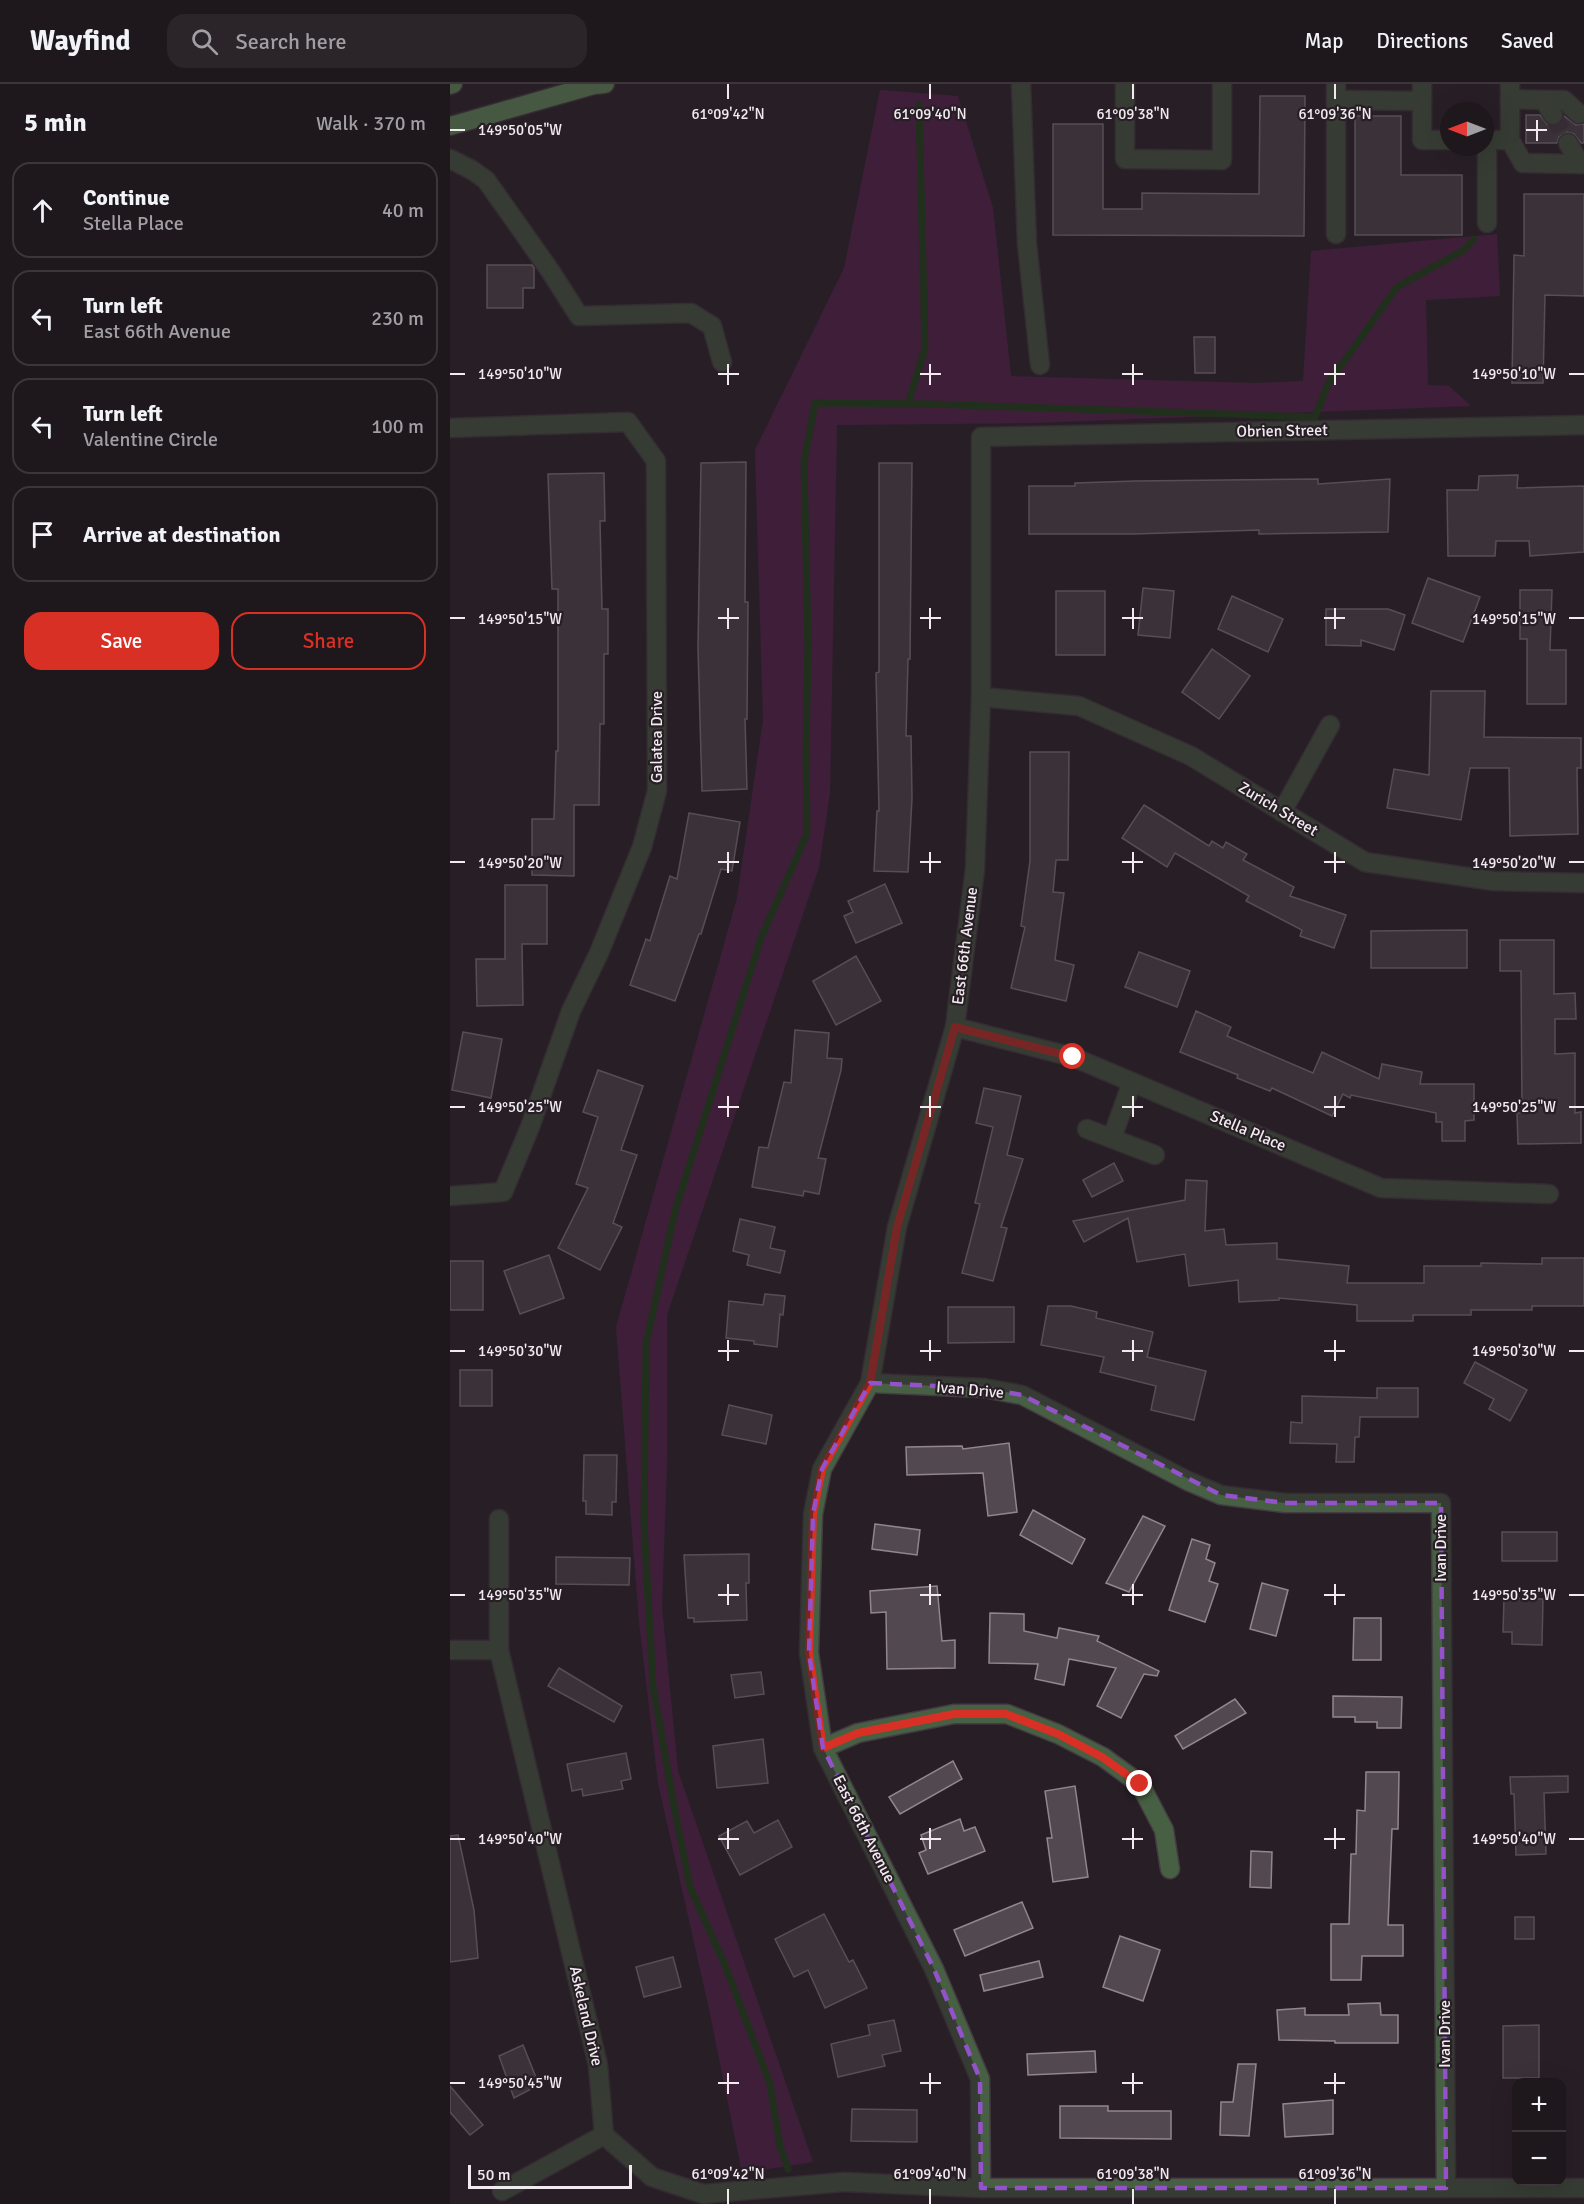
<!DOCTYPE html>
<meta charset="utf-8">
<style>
:root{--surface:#1e171c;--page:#2b2429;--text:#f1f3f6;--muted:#a19fa3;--line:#3c363b;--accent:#d93025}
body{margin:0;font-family:Signika,sans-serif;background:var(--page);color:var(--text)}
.controls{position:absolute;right:18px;bottom:18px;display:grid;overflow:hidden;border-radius:12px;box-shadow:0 6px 24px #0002}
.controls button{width:54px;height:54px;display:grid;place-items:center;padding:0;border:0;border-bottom:2px solid var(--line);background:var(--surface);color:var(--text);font:30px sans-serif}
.compass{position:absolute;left:990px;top:18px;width:54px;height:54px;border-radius:50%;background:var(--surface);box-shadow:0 6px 24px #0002;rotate:270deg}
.scale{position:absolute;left:18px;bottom:15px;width:164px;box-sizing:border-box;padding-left:6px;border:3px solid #f1ebf0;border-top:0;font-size:16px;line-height:21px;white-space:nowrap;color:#f1ebf0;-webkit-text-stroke:4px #281f26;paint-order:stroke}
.stop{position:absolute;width:18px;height:18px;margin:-14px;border:4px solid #d93025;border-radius:50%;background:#fff}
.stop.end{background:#d93025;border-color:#fff;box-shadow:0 2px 6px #0008}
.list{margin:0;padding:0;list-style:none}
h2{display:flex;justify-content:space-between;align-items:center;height:78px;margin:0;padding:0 24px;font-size:26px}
h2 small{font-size:20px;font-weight:400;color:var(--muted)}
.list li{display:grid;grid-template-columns:39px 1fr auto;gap:18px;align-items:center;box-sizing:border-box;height:96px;margin:0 12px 12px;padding:0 12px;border:2px solid var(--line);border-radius:18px}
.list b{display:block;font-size:22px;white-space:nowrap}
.list p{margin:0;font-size:20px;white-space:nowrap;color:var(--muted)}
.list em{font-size:20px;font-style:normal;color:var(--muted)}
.actions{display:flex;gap:12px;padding:18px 24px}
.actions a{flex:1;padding:14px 0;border:2px solid var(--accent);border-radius:18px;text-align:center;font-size:21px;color:var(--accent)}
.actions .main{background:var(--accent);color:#fff}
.icon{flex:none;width:33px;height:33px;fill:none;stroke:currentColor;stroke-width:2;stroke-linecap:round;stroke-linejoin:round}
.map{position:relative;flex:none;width:1134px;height:2120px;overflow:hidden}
header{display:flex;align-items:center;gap:36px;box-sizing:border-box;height:84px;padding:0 30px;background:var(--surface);border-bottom:2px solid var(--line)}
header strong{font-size:28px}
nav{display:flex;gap:33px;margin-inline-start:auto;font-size:21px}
.search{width:420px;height:54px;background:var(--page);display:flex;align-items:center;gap:15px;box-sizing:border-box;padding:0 21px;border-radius:18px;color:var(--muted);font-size:22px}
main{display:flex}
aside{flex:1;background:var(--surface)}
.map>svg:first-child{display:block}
</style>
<header>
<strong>Wayfind</strong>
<div class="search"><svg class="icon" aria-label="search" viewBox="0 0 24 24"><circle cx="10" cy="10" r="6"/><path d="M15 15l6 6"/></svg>Search here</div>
<nav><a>Map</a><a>Directions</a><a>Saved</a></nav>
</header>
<main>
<aside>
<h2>5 min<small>Walk · 370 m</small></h2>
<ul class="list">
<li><svg class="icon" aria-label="ahead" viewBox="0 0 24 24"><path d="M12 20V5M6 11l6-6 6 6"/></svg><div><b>Continue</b><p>Stella Place</p></div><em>40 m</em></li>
<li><svg class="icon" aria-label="left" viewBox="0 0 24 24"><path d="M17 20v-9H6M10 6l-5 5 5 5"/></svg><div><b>Turn left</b><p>East 66th Avenue</p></div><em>230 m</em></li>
<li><svg class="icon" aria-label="left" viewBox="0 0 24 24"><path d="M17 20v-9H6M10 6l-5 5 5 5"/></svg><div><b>Turn left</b><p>Valentine Circle</p></div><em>100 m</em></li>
<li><svg class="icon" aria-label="arrive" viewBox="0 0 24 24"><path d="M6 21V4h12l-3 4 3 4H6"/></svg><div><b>Arrive at destination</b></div></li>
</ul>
<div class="actions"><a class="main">Save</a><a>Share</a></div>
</aside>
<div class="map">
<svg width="1134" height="2120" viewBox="0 0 1134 2120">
<rect width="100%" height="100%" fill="#281f26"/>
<polygon fill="#5b1d53" points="430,6 508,12 543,124 561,292 806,299 853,297 861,167 1047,150 1050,212 976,216 978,301 999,302 1021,322 582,339 387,341 380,709 369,783 217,1231 217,1377 212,1523 228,1687 363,2078 292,2089 259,1925 208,1699 189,1538 166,1243 287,814 313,636 305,366 394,184"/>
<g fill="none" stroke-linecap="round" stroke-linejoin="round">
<g stroke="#174510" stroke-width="7">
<polyline points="458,320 475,264 469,21"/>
<polyline points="338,2085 330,2062 320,2000 275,1881 240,1803 224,1722 203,1602 194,1439 196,1260 225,1127 311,854 357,750 356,669 358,561 354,378 365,319 480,320 865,333 878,300 947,203 1014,166 1024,155"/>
</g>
</g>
<g fill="#524850" stroke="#91868f" stroke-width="1.5">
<polygon points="810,12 855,12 854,152 603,151 603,40 653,40 653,125 692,125 692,109 809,110"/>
<polygon points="1076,31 1090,31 1097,40 1103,42 1109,40 1114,32 1126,41 1134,40 1134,59 1131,59 1124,50 1117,48 1109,53 1107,59 1076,59"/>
<polygon points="905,32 951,32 951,91 1012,91 1012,151 905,151"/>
<polygon points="1074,110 1134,110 1134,212 1095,211 1093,299 1062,299 1064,171 1074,172"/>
<polygon points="37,181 82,181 84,184 84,204 73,204 73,224 37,224"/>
<polygon points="744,253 765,253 765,289 745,289"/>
<polygon points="296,378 295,518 298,518 297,635 295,635 297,705 252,707 248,564 251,379"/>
<polygon points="429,379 462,379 460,575 458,575 456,652 461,652 462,714 458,788 424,787 427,727 429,727 426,589 429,588"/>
<polygon points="154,389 155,437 150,437 152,525 158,525 158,570 154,570 154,640 150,640 149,721 124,721 124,792 82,791 82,735 104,735 106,667 108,667 108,505 102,505 98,390"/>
<polygon points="1068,391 1067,404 1134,402 1134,468 1080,472 1079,457 1046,457 1045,472 998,472 997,406 1028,406 1029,392"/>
<polygon points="868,395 868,400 940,395 938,448 809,450 809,446 683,450 579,450 579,402 625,402 625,399 685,397"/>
<polygon points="978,494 1030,513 1013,558 962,539"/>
<polygon points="693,504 724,507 720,554 688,551"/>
<polygon points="1070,506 1102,506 1100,566 1116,566 1116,620 1077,620 1077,555 1070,555"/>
<rect x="606" y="507" width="49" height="64"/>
<polygon points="782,512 833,535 818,568 768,545"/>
<polygon points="876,525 938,525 955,531 944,566 911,556 911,562 876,561"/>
<polygon points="762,565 800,592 769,635 732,608"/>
<polygon points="981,607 1035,607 1034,653 1131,654 1131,684 1127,684 1128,750 1060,752 1059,684 1020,684 1011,736 937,724 944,685 979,691"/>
<polygon points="580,668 619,668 618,776 606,776 603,808 614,809 605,876 624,881 616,917 561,904 575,843 571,842 580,777"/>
<polygon points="694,721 759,762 762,757 773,764 776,758 797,770 793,776 844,803 840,812 896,831 884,864 850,852 852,846 796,817 799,812 725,769 717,783 672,754"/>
<polygon points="239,729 290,738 282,787 271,785 251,850 249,850 225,917 180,901 196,855 200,857 220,792 227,795"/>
<polygon points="435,800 452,839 406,859 394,832 403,828 398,817"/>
<polygon points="55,801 97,801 97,860 72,860 73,921 27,922 26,875 55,875"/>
<polygon points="1017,846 1017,884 921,884 921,847"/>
<polygon points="1050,856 1104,856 1104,910 1125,909 1126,935 1105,935 1105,970 1125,969 1125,1029 1131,1028 1131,1059 1068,1060 1067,1029 1072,1029 1071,887 1050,887"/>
<polygon points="689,868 740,887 727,923 675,903"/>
<polygon points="406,872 431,917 386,941 363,897"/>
<polygon points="746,927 781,943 777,952 863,989 872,968 929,995 932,980 972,988 970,1000 1024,1000 1024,1036 1015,1037 1015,1057 992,1057 992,1038 986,1038 986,1029 901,1011 900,1014 893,1010 882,1032 822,1004 820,1007 787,994 788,991 730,968"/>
<polygon points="345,946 379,949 377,974 392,975 391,986 368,1074 376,1075 369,1110 354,1107 353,1112 302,1103 309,1063 318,1064 334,998 341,999"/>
<polygon points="13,948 52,955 41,1014 2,1006"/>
<polygon points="148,986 193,1002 171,1066 187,1071 163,1139 172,1143 150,1186 108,1164 138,1104 126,1100 148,1033 133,1028"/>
<polygon points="534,1004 571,1012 557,1071 573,1075 551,1143 557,1144 543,1197 512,1189 530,1120 525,1119 543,1043 526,1039"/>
<polygon points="664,1079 673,1097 642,1113 633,1096"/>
<polygon points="736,1096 757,1097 755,1147 774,1145 776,1161 827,1159 827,1175 899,1182 897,1199 974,1199 974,1182 1031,1182 1031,1179 1092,1180 1092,1174 1134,1174 1134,1222 1082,1222 1082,1226 1021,1226 1021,1231 963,1231 963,1237 907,1237 907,1221 829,1214 829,1216 789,1218 788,1196 739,1202 735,1170 687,1178 678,1134 634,1158 623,1137 735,1116"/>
<polygon points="290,1135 325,1143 320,1164 335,1167 330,1189 297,1181 299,1171 283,1167"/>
<polygon points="99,1171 114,1214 70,1230 54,1187"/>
<rect x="0" y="1177" width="33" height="49"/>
<polygon points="315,1210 335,1212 333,1231 330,1230 327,1263 304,1260 304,1257 276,1254 279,1217 313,1221"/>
<polygon points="598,1222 621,1222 647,1228 646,1234 703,1248 697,1273 756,1287 744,1336 701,1326 706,1302 650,1288 654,1273 591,1261"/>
<polygon points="498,1223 564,1223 564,1258 498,1259"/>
<polygon points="1025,1278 1077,1306 1060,1337 1039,1325 1044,1315 1014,1299"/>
<rect x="10" y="1286" width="32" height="36"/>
<polygon points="927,1304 968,1304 968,1333 910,1333 909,1353 905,1353 904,1378 886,1378 887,1360 840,1359 841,1338 852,1339 852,1312 927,1314"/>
<polygon points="279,1321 322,1331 316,1360 272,1351"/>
<polygon points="559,1359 567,1428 538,1432 533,1389 457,1391 456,1363 512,1362 513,1365"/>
<polygon points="134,1371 167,1371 166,1418 162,1418 162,1431 136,1430 136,1417 133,1417"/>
<polygon points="583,1426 635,1455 622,1480 570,1451"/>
<polygon points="693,1432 715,1442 679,1508 656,1499"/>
<polygon points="425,1440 470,1446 467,1471 422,1465"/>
<rect x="1052" y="1448" width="55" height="29"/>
<polygon points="742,1455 760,1461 756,1475 765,1479 759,1497 768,1500 755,1538 719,1526"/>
<polygon points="299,1470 299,1499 296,1499 297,1536 244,1538 244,1534 238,1534 234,1471"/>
<polygon points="106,1473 180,1474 179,1501 106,1500"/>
<polygon points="812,1499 838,1506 826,1552 800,1545"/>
<polygon points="487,1502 492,1557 505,1556 505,1584 437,1585 436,1528 421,1529 420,1507"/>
<polygon points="1054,1514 1093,1515 1092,1561 1062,1560 1062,1548 1053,1548"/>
<polygon points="540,1529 574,1530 574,1547 607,1554 609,1544 649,1552 647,1557 709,1587 707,1592 694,1590 671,1634 647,1622 666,1584 619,1575 614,1601 585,1595 588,1580 539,1579"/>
<polygon points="904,1534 931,1534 931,1576 903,1576"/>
<polygon points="109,1584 172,1622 164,1638 98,1602"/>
<polygon points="311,1588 314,1610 285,1614 281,1591"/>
<polygon points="883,1612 952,1613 951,1644 927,1644 927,1638 905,1638 905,1633 883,1633"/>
<polygon points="785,1615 796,1629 733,1665 725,1652"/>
<polygon points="313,1655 318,1699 267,1704 263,1662"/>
<polygon points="176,1669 181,1695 171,1697 173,1705 133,1712 132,1705 122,1707 117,1680"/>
<polygon points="503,1677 512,1695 450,1730 439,1713"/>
<polygon points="916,1688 949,1688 948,1745 942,1745 938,1841 953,1841 953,1872 912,1872 911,1896 881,1896 881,1840 899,1840 901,1770 906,1770 907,1726 915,1727"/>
<polygon points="1118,1692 1118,1708 1094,1709 1096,1770 1066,1771 1064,1710 1061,1710 1060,1693"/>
<polygon points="625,1702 638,1793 603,1798 597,1754 602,1754 595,1707"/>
<polygon points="510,1735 514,1747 525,1743 535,1767 478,1790 469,1769 476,1766 471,1751"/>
<polygon points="328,1736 342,1763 290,1791 269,1752 297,1737 304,1749"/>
<polygon points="8,1751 24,1826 28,1874 0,1878 0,1752"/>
<polygon points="801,1767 822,1768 821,1804 800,1803"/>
<polygon points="572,1818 583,1844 515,1872 504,1846"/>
<polygon points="374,1830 399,1878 403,1876 417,1904 375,1924 358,1886 344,1893 325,1855"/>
<rect x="1065" y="1833" width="19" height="22"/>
<polygon points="670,1852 710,1866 693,1917 653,1903"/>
<polygon points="223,1873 231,1903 194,1913 186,1883"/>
<polygon points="589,1877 593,1893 534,1907 530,1891"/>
<polygon points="930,1919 931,1931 948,1931 948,1959 885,1959 885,1957 829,1956 827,1926 855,1924 855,1931 899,1931 898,1920"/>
<polygon points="444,1936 451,1967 432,1971 435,1982 388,1993 381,1960 420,1951 418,1941"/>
<polygon points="1089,1941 1089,1994 1053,1994 1053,1942"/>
<polygon points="73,1961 89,2001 64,2014 49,1972"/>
<polygon points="645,1967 646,1988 578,1991 577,1970"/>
<polygon points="788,1980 806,1980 799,2052 770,2051 771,2018 783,2018"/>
<polygon points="0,2002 33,2041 20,2051 0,2028"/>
<polygon points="883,2016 883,2050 835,2053 833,2020"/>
<polygon points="610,2022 658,2022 658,2027 721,2027 721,2055 610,2054"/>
<polygon points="402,2025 467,2026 467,2058 401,2057"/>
</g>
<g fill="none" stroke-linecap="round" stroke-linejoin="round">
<polyline stroke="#463e44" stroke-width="18" stroke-dasharray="18 9" stroke-linecap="butt" points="1103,31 1118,59"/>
<g stroke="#443c42" stroke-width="21">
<g id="minor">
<polyline points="571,0 577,160 590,281"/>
<polyline points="675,0 675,75 772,76 772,0"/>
<polyline points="886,0 886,150"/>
<polyline points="1060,15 1094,16 1103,31"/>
<polyline points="886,16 972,17 972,0"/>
<polyline points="1094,16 1114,16 1129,30"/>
<polyline points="972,17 972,56 999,56"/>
<polyline points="1035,56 1037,56 1037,139"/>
<polyline points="1048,56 1060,56 1060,0"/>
<polyline points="1060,56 1073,79 1130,80"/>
<polyline points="1118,59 1130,80 1134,80"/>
<polyline points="0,75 22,86 36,96 101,188 129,232 241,229 262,242 272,278"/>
<polyline points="0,344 178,338 206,377 207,707 192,763 149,869 121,927 80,1043 53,1108 0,1112"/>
<polyline points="531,613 629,622 741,672 915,778 1044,797 1134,799"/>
<polyline points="832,728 880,641"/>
<polyline points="505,943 623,973 931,1104 1099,1110"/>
<polyline points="637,1045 705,1071"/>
<polyline points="662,1054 682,998"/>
<polyline points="420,1299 534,1304 572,1311 738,1397 771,1411 835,1419 991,1419 996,2104"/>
<polyline points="49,1435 49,1566 148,1981 154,2051 202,2093 253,2110 394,2098 531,2104 1134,2104"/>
<polyline points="0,1566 49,1566"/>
<polyline points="373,1664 408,1649 504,1630 557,1630 608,1650 653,1673 690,1700 714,1746 720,1785"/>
<polyline points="531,2104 530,1995 484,1885 373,1664 359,1569 363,1430 372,1385 420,1299 447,1143 505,943 525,785 531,613 531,353 1134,341"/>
<polyline points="52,2107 154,2051"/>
</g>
</g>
<g stroke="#443c42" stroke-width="21">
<g id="major">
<polyline points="0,1 3,0"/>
<polyline points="0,42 144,1 155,0"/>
</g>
</g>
<use href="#minor" stroke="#476043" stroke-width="18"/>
<use href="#major" stroke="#6a9d62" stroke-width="18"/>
</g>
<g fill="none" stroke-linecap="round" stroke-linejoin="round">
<polyline stroke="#d93025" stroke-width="8" points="623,973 505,943 447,1143 420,1299 372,1385 363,1430 359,1569 373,1664 408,1649 504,1630 556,1630 608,1650 652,1673 690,1700"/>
</g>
<path d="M0 0H1134V2120H0ZM420,1299L534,1304L572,1311L771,1411L835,1419H991L996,2104H531L530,1995L484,1885L373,1664L359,1569L363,1430L372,1385Z" fill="#281f26" fill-opacity=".55" fill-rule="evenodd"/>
<path fill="none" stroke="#9352c9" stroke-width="4.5" stroke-dasharray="12 8" stroke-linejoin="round" d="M420,1299L534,1304L572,1311L771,1411L835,1419H991L996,2104H531L530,1995L484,1885L373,1664L359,1569L363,1430L372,1385Z"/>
<path fill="none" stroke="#f1ebf0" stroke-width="2" d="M278,0V15M480,0V15M683,0V15M885,0V15M1087,36V57M0,46H15M1076,46H1097M278,280V301M480,280V301M683,280V301M885,280V301M0,290H15M268,290H289M470,290H491M672,290H693M874,290H895M1119,290H1134M278,524V545M480,524V545M683,524V545M885,524V545M0,534H15M268,534H289M470,534H491M672,534H693M874,534H895M1119,534H1134M278,768V789M480,768V789M683,768V789M885,768V789M0,778H15M268,778H289M470,778H491M672,778H693M874,778H895M1119,778H1134M278,1012V1033M480,1012V1033M683,1012V1033M885,1012V1033M0,1023H15M268,1023H289M470,1023H491M672,1023H693M874,1023H895M1119,1023H1134M278,1256V1277M480,1256V1277M683,1256V1277M885,1256V1277M0,1267H15M268,1267H289M470,1267H491M672,1267H693M874,1267H895M1119,1267H1134M278,1500V1521M480,1500V1521M683,1500V1521M885,1500V1521M0,1511H15M268,1511H289M470,1511H491M672,1511H693M874,1511H895M1119,1511H1134M278,1744V1765M480,1744V1765M683,1744V1765M885,1744V1765M0,1755H15M268,1755H289M470,1755H491M672,1755H693M874,1755H895M1119,1755H1134M278,1989V2010M480,1989V2010M683,1989V2010M885,1989V2010M0,1999H15M268,1999H289M470,1999H491M672,1999H693M874,1999H895M278,2105V2120M480,2105V2120M683,2105V2120M885,2105V2120"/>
<g text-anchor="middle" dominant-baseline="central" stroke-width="4.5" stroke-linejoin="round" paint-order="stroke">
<g font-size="16" fill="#f1ebf0" stroke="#281f26">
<text transform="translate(832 347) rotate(-1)">Obrien Street</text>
<text transform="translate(207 653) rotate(-90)">Galatea Drive</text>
<text transform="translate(828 725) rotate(31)">Zurich Street</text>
<text transform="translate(515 862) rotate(-83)">East 66th Avenue</text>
<text transform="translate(798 1047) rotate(23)">Stella Place</text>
<text transform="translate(520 1306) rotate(5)">Ivan Drive</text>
<text transform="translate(991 1464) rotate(-90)">Ivan Drive</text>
<text transform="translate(414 1745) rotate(63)">East 66th Avenue</text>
<text transform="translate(136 1932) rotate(77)">Askeland Drive</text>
<text transform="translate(995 1950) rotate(-90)">Ivan Drive</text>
</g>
</g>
<g font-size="15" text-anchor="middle" fill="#f1ebf0" stroke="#281f26" stroke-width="4.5" stroke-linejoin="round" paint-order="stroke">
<text x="278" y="35">61°09'42"N</text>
<text x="480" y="35">61°09'40"N</text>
<text x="683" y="35">61°09'38"N</text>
<text x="885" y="35">61°09'36"N</text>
<text x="70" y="51">149°50'05"W</text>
<text x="1064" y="295">149°50'10"W</text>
<text x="70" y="295">149°50'10"W</text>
<text x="1064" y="540">149°50'15"W</text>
<text x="70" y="540">149°50'15"W</text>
<text x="1064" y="784">149°50'20"W</text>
<text x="70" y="784">149°50'20"W</text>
<text x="1064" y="1028">149°50'25"W</text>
<text x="70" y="1028">149°50'25"W</text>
<text x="1064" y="1272">149°50'30"W</text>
<text x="70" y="1272">149°50'30"W</text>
<text x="1064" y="1516">149°50'35"W</text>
<text x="70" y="1516">149°50'35"W</text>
<text x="70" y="1760">149°50'40"W</text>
<text x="1064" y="1760">149°50'40"W</text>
<text x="70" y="2004">149°50'45"W</text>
<text x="278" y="2095">61°09'42"N</text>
<text x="480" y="2095">61°09'40"N</text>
<text x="683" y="2095">61°09'38"N</text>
<text x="885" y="2095">61°09'36"N</text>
</g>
</svg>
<div class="controls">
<button>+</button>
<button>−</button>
</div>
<svg class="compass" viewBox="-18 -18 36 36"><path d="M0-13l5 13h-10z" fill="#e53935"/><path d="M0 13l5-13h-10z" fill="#a19fa3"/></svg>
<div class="scale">50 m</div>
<div class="stop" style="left:623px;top:973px"></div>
<div class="stop end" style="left:690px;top:1700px"></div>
</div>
</main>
